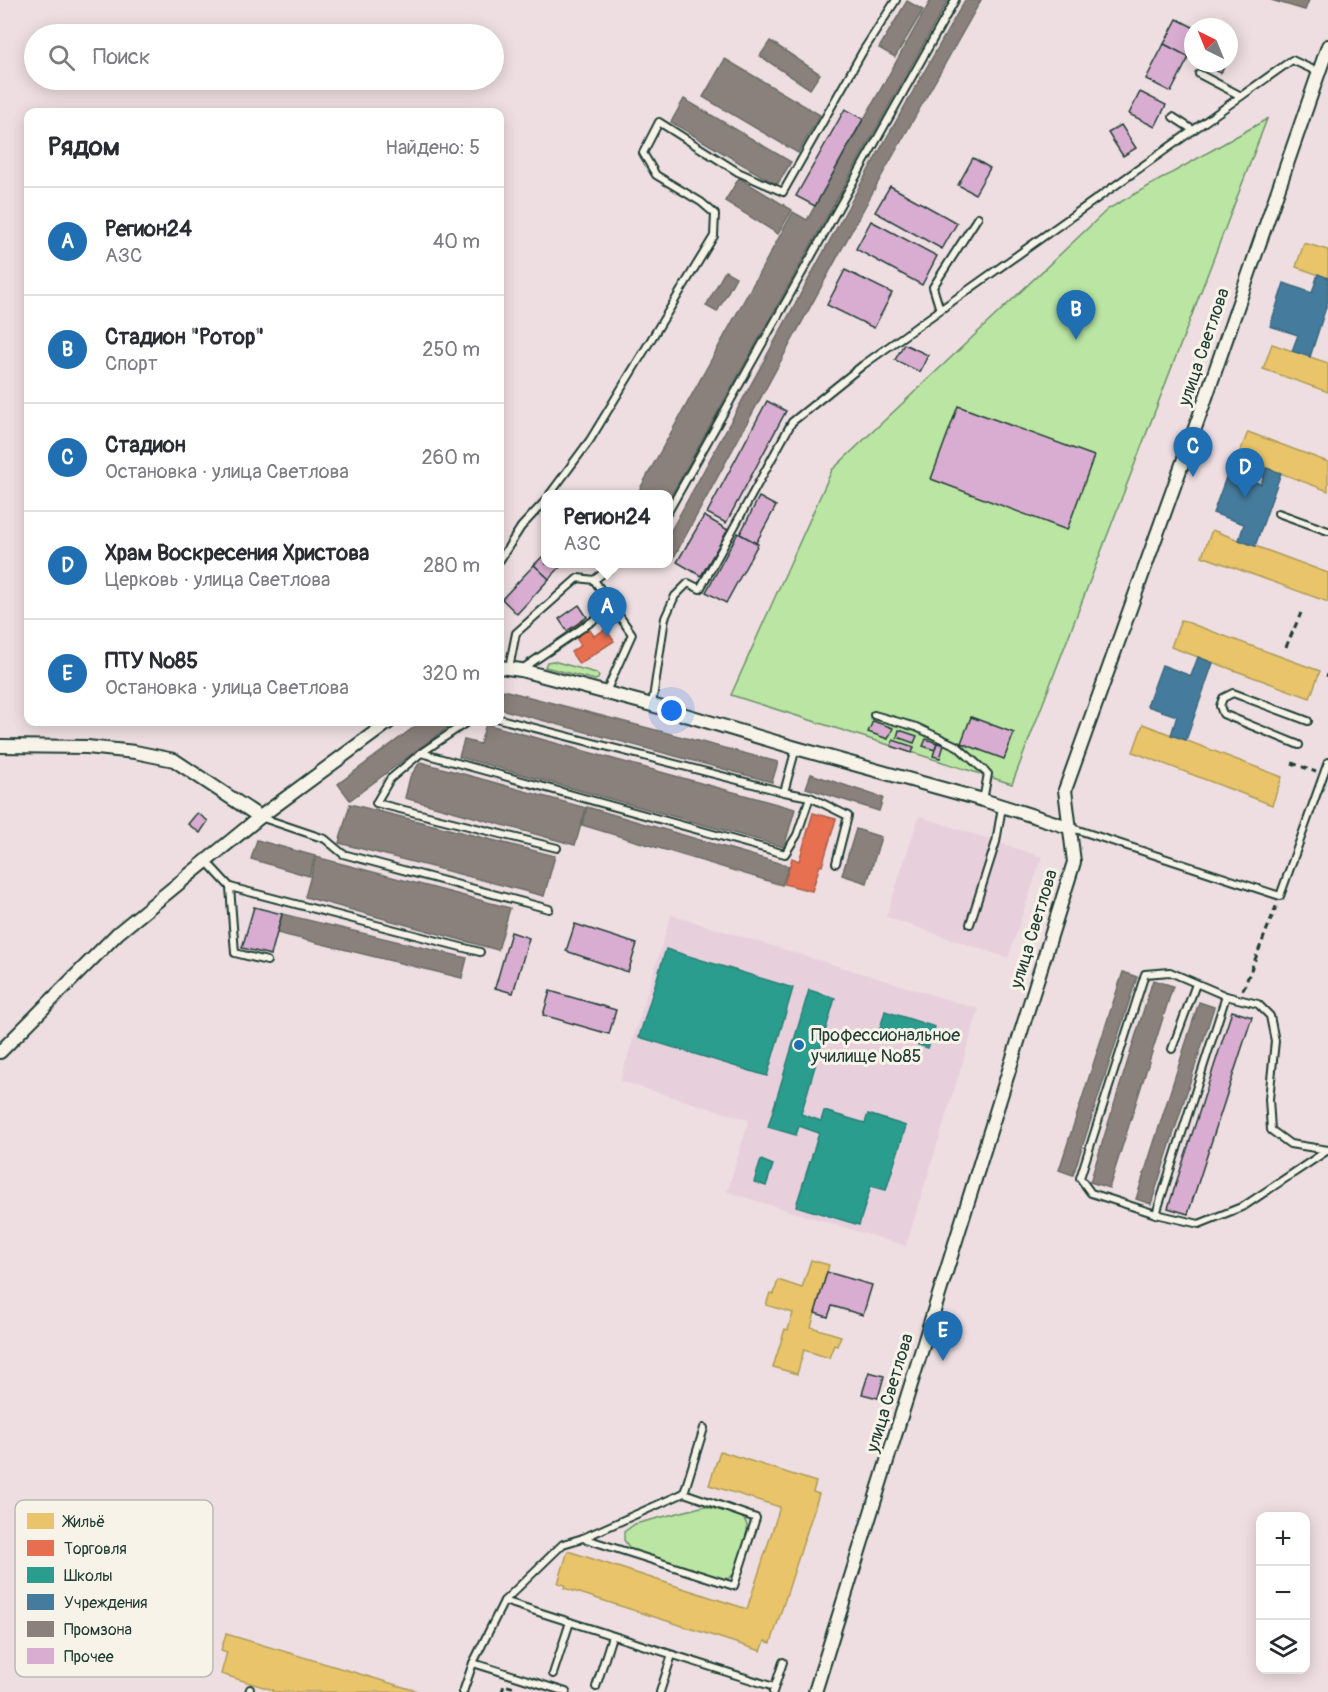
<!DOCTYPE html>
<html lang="ru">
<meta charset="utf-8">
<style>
:root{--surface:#fff;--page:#f7f7f7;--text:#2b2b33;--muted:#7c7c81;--line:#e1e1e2;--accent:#1f6fb2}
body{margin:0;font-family:Pangolin,sans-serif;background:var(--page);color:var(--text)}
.controls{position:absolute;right:18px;bottom:18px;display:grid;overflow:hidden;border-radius:12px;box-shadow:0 3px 15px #0003}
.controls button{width:54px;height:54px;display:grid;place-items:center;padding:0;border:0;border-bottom:2px solid var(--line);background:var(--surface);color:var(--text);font:30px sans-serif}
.compass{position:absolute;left:1184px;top:18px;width:54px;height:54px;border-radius:50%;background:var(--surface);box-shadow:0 3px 15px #0003;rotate:317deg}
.you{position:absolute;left:672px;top:711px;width:21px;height:21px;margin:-15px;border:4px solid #fff;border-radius:50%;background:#1a73e8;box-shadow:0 0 0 9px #1a73e833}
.badge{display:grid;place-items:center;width:39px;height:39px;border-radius:50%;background:var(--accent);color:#fff;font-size:20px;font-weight:700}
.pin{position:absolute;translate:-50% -50px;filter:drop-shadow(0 2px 3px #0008)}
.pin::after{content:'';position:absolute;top:32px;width:21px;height:18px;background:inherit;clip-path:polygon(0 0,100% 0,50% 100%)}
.popup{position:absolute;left:541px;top:490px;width:132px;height:78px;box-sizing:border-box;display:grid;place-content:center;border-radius:12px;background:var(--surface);filter:drop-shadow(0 2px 4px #0005);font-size:20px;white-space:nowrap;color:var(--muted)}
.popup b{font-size:22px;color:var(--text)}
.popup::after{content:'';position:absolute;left:50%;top:100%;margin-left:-12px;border:12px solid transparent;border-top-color:var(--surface)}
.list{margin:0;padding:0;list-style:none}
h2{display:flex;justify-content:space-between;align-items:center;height:78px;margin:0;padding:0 24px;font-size:26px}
h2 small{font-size:20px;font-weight:400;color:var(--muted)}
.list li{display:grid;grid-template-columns:39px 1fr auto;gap:18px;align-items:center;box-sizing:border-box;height:108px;padding:0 24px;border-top:2px solid var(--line)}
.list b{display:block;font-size:22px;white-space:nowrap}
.list p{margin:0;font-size:20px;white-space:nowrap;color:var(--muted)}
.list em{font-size:20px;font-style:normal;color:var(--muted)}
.icon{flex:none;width:33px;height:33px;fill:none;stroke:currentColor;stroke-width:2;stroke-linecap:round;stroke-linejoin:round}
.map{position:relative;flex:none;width:1328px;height:1692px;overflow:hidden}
.search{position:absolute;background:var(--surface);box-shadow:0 3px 15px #0003;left:24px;top:24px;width:480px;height:66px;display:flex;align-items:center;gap:15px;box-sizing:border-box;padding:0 21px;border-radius:33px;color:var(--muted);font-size:22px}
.panel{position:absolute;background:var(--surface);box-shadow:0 3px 15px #0003;left:24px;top:108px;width:480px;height:618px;border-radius:12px}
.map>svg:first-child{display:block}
</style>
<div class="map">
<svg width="1328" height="1692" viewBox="0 0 1328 1692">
<rect width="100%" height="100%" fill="#eedee1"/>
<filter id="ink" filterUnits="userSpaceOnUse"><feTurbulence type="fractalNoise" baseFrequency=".0167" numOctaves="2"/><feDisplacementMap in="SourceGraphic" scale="12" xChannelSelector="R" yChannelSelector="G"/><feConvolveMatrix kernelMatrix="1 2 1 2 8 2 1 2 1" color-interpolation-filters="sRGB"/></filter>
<g filter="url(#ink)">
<g fill="#e8cfdc">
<polygon points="919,816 1042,857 1008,958 886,917"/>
<polygon points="671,915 979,1009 906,1246 727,1192 749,1120 620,1081"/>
</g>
<g fill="#bae5a2" stroke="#6c916b" stroke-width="1.5">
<polygon points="1267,119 1012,784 731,695 832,470 1108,209"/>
<polygon points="553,661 596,673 599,676 598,679 595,680 545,667 547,662"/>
<path d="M705,1506C716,1510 730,1512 741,1517C757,1526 739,1559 735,1573L729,1578L721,1579L631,1550L624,1540V1532L635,1524Z"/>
</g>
<g fill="#e9c46a" stroke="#ac9c5a" stroke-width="1.5">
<polygon points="1304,243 1328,250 1328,278 1296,267"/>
<polygon points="1272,344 1328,363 1328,392 1263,369"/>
<polygon points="1248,432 1328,462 1328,491 1238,457"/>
<polygon points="1212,530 1328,573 1328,602 1202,556"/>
<polygon points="1181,620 1320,671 1310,698 1171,647"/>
<polygon points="1143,724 1282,777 1272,805 1133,752"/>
<polygon points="811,1260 829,1265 811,1327 841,1336 837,1346 834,1345 829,1358 804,1350 797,1374 773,1367 785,1329 788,1330 793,1313 766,1305 770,1293 774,1294 778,1280 802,1288"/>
<polygon points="720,1451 816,1482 813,1492 819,1494 771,1643 765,1641 761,1651 564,1588 565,1585 558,1583 568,1551 747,1609 780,1507 709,1485"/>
<polygon points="226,1634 420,1692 272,1692 273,1690 221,1674 227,1652 221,1650"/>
</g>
<g fill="#e76f51" stroke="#ab6048" stroke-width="1.5">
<polygon points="583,620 594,636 606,629 614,641 579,664 571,652 581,645 570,629"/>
<polygon points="813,813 836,819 822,866 820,865 812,891 784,884 792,858 799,861"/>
</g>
<g fill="#2a9d8f" stroke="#278074" stroke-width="1.5">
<polygon points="666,949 793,988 767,1076 639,1037"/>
<polygon points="809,990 835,998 801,1114 821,1121 824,1111 865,1123 868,1114 906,1126 886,1190 871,1186 859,1225 796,1206 819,1133 799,1126 796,1135 768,1127"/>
<polygon points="885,1011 935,1027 928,1048 879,1032"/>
<polygon points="761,1160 773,1165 766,1186 754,1182"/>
</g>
<g fill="#457b9d" stroke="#3a687e" stroke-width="1.5">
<polygon points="1318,274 1328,278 1328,301 1310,357 1292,351 1298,335 1270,326 1284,283 1312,293"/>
<polygon points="1266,468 1281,473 1255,546 1239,540 1244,524 1213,513 1228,472 1261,484"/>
<polygon points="1198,657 1213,663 1186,740 1171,735 1177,716 1147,706 1162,665 1191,676"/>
</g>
<g fill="#8a817c" stroke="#6a6d66" stroke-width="1.5">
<polygon points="931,0 948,0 668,501 668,494 637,494 793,212 807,220"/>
<polygon points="965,0 981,0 881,177 674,557 668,553 668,536 869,169"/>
<polygon points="1271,0 1309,0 1305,10"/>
<polygon points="907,1 923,10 895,57 879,48"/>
<polygon points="770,41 820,74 810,89 760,56"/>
<polygon points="725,59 820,115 798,153 703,97"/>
<polygon points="684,99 791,162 777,185 671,122"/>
<polygon points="739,178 792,210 778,234 725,201"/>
<polygon points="725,271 736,277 717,312 706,306"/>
<polygon points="503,690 778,762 772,782 500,709"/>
<polygon points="421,722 455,722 350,800 338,784"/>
<polygon points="486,724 795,809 784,847 459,757 464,740 480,744"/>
<polygon points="420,762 586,808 575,845 405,798 410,777"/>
<polygon points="811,774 883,798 879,811 806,788"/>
<polygon points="350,804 555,856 544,896 339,843"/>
<polygon points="587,807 789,866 782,885 582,825"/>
<polygon points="856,829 881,837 867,883 842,875"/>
<polygon points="257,840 315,856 309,876 251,859"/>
<polygon points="316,857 510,908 498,950 305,897"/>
<polygon points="282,914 467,958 462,978 277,933"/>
<polygon points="1123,972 1137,977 1073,1175 1059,1170"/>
<polygon points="1153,980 1173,986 1109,1188 1090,1182"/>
<polygon points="1199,1002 1214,1007 1151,1204 1136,1199"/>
</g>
<g fill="#d9add1" stroke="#1f3d34" stroke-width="1.5">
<polygon points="1177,19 1193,27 1193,52 1190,58 1164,44"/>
<polygon points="1164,44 1189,57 1171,92 1146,79"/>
<polygon points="1200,63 1226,63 1221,73"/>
<polygon points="1140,92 1166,105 1155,127 1129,114"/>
<polygon points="845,109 863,119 815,206 796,196"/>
<polygon points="1121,125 1136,148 1123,156 1108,133"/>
<polygon points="973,158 990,168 975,194 958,185"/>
<polygon points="890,186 957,223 942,249 875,212"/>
<polygon points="871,221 937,256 922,285 856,249"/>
<polygon points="845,270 892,293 874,328 827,305"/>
<polygon points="904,344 928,355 920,372 895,360"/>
<polygon points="767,401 786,411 726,523 707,513"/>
<polygon points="958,406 1094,456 1067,530 931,479"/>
<polygon points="759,497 776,506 756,543 740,534"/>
<polygon points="704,516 728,530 701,576 677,562"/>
<polygon points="738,533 758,544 726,603 706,592"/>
<polygon points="546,553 546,564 563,564 549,579 534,565"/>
<polygon points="534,565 549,579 517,614 502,599"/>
<polygon points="579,605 587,617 567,631 559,619"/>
<polygon points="971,717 1014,733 1004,759 961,743"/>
<polygon points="873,721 893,728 888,739 868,732"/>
<polygon points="899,730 917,736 914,743 897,737"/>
<polygon points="926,739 937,743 935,750 923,746"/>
<polygon points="893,740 914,747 912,753 891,746"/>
<polygon points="937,743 944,745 940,758 933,756"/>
<polygon points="197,813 208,821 200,833 188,824"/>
<polygon points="254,907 282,914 271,955 242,948"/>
<polygon points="575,924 637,944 628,972 566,951"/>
<polygon points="511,932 529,938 513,993 495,988"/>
<polygon points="550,991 616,1010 609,1034 543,1015"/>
<polygon points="1232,1011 1252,1017 1188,1214 1168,1208"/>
<polygon points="827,1272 872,1285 863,1315 832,1306 828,1317 815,1313"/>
<polygon points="869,1372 884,1376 878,1398 862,1394"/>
</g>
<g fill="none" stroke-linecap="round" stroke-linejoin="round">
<g stroke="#1f3d34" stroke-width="10">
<g id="service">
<polyline points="1199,74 1241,96"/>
<polyline points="1173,117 1193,130"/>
<polyline points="940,310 1292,60 1318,72"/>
<polyline points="550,494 590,440 714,236 715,214 701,202 656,175 643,153 659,122 738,172 783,192 863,51 896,0"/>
<polyline points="668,512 955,0"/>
<polyline points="1278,513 1328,531"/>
<polyline points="500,560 521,527 546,500"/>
<polyline points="594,580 632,634 606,692"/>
<polyline points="509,668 516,633 578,578 594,580 615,564"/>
<polyline points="522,669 613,607"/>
<polyline points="652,705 665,618 675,596 688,583 700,589 792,422 863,365 940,310 933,287 978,217"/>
<polyline points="874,715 916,727 957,746 988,774 983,800"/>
<polyline points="500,719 784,792"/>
<polyline points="467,722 421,753 785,854 797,835 810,797"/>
<polyline points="1299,745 1223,714 1220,706 1223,698 1233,693 1308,721"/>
<polyline points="796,748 784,792 810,797 848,816 836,863"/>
<polyline points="421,753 390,779 376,803 557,848"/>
<polyline points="260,817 325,839 343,854 549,909"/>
<polyline points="1069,827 1280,896 1328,762"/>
<polyline points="206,861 230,887 480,952"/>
<polyline points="230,887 235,953 267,961"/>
<polyline points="970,924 996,842 1002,807"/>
<polyline points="1172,1049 1196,984"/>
<polyline points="1328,1150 1244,1206 1199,1224 1156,1214 1091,1193 1080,1178 1145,974 1170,972 1226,996 1258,1004 1270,1016 1275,1041 1269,1099 1271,1130 1290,1144 1328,1150"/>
<polyline points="1156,1214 1226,996"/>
<polyline points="583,1538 734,1586 756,1518 684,1493"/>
<polyline points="504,1601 774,1687"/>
<polyline points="473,1663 504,1601 563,1544 583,1538 684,1493 704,1428"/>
<polyline points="553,1674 570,1622"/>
<polyline points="596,1687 612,1636"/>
<polyline points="249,1692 250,1689"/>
<polyline points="463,1692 473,1663 566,1692"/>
<polyline points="660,1692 672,1655"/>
<polyline points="773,1692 783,1662"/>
</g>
</g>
<g stroke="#1f3d34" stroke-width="16">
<g id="minor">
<polyline points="500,667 521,670 652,705 796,748 983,800 1068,827"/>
<polyline points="0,746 87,747 135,752 174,760 260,817"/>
<polyline points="0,1052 118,933 260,817 389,722"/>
<polyline points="815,1692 1074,862 1065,790 1204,403 1328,46"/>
</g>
</g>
<g stroke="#1f3d34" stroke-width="3" stroke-dasharray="6 4.5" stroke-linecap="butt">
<polyline points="1286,647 1301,613"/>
<polyline points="1326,675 1328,676"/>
<polyline points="1292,763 1316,772"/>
<polyline points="1243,990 1277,904"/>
<polyline points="502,1692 504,1685 515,1688"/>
</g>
<use href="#service" stroke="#f7f3e8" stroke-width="6"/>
<use href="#minor" stroke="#f7f3e8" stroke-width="12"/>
</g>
</g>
<circle fill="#1f6fb2" stroke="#f7f3e8" stroke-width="2" cx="799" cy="1045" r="6"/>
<g text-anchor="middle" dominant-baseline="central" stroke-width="6" stroke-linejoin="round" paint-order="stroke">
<g font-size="18" fill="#1f3d34" stroke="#f7f3e8">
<text transform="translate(1204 347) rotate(-71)">улица Светлова</text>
<text transform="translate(1034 929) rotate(-73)">улица Светлова</text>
<text transform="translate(890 1393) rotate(-73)">улица Светлова</text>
</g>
<g font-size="18" fill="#1f3d34" stroke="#f7f3e8" text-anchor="start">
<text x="811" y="1035">Профессиональное<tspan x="811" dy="21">училище №85</tspan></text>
</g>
</g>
<rect x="15" y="1500" width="198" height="177" rx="9" fill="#f7f3e8" stroke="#b6bcb2" stroke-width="1.5"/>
<rect x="27" y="1513" width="27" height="16" fill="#e9c46a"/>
<rect x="27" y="1540" width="27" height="16" fill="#e76f51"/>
<rect x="27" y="1567" width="27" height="16" fill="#2a9d8f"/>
<rect x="27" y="1594" width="27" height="16" fill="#457b9d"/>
<rect x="27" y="1621" width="27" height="16" fill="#8a817c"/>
<rect x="27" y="1648" width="27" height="16" fill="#d9add1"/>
<g font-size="16" fill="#1f3d34">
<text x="64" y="1527">Жильё</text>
<text x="64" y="1554">Торговля</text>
<text x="64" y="1581">Школы</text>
<text x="64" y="1608">Учреждения</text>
<text x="64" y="1635">Промзона</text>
<text x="64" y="1662">Прочее</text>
</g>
</svg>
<div class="controls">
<button>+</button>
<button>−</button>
<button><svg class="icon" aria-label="layers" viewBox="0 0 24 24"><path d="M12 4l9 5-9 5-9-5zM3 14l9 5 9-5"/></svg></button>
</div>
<svg class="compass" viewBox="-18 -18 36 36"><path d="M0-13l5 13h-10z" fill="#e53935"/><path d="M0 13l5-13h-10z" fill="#7c7c81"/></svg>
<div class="you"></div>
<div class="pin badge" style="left:607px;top:637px">A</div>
<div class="popup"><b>Регион24</b>АЗС</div>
<div class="pin badge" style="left:1076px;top:340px">B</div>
<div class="pin badge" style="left:1193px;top:477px">C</div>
<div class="pin badge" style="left:1245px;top:498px">D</div>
<div class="pin badge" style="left:943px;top:1361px">E</div>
<div class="search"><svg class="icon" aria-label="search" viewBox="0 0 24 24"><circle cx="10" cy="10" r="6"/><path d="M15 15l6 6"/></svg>Поиск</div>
<section class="panel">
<h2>Рядом<small>Найдено: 5</small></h2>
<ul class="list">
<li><span class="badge">A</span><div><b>Регион24</b><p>АЗС</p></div><em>40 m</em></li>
<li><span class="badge">B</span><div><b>Стадион &quot;Ротор&quot;</b><p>Спорт</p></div><em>250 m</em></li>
<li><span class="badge">C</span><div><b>Стадион</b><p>Остановка · улица Светлова</p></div><em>260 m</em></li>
<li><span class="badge">D</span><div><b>Храм Воскресения Христова</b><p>Церковь · улица Светлова</p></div><em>280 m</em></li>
<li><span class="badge">E</span><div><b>ПТУ №85</b><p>Остановка · улица Светлова</p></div><em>320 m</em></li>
</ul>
</section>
</div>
